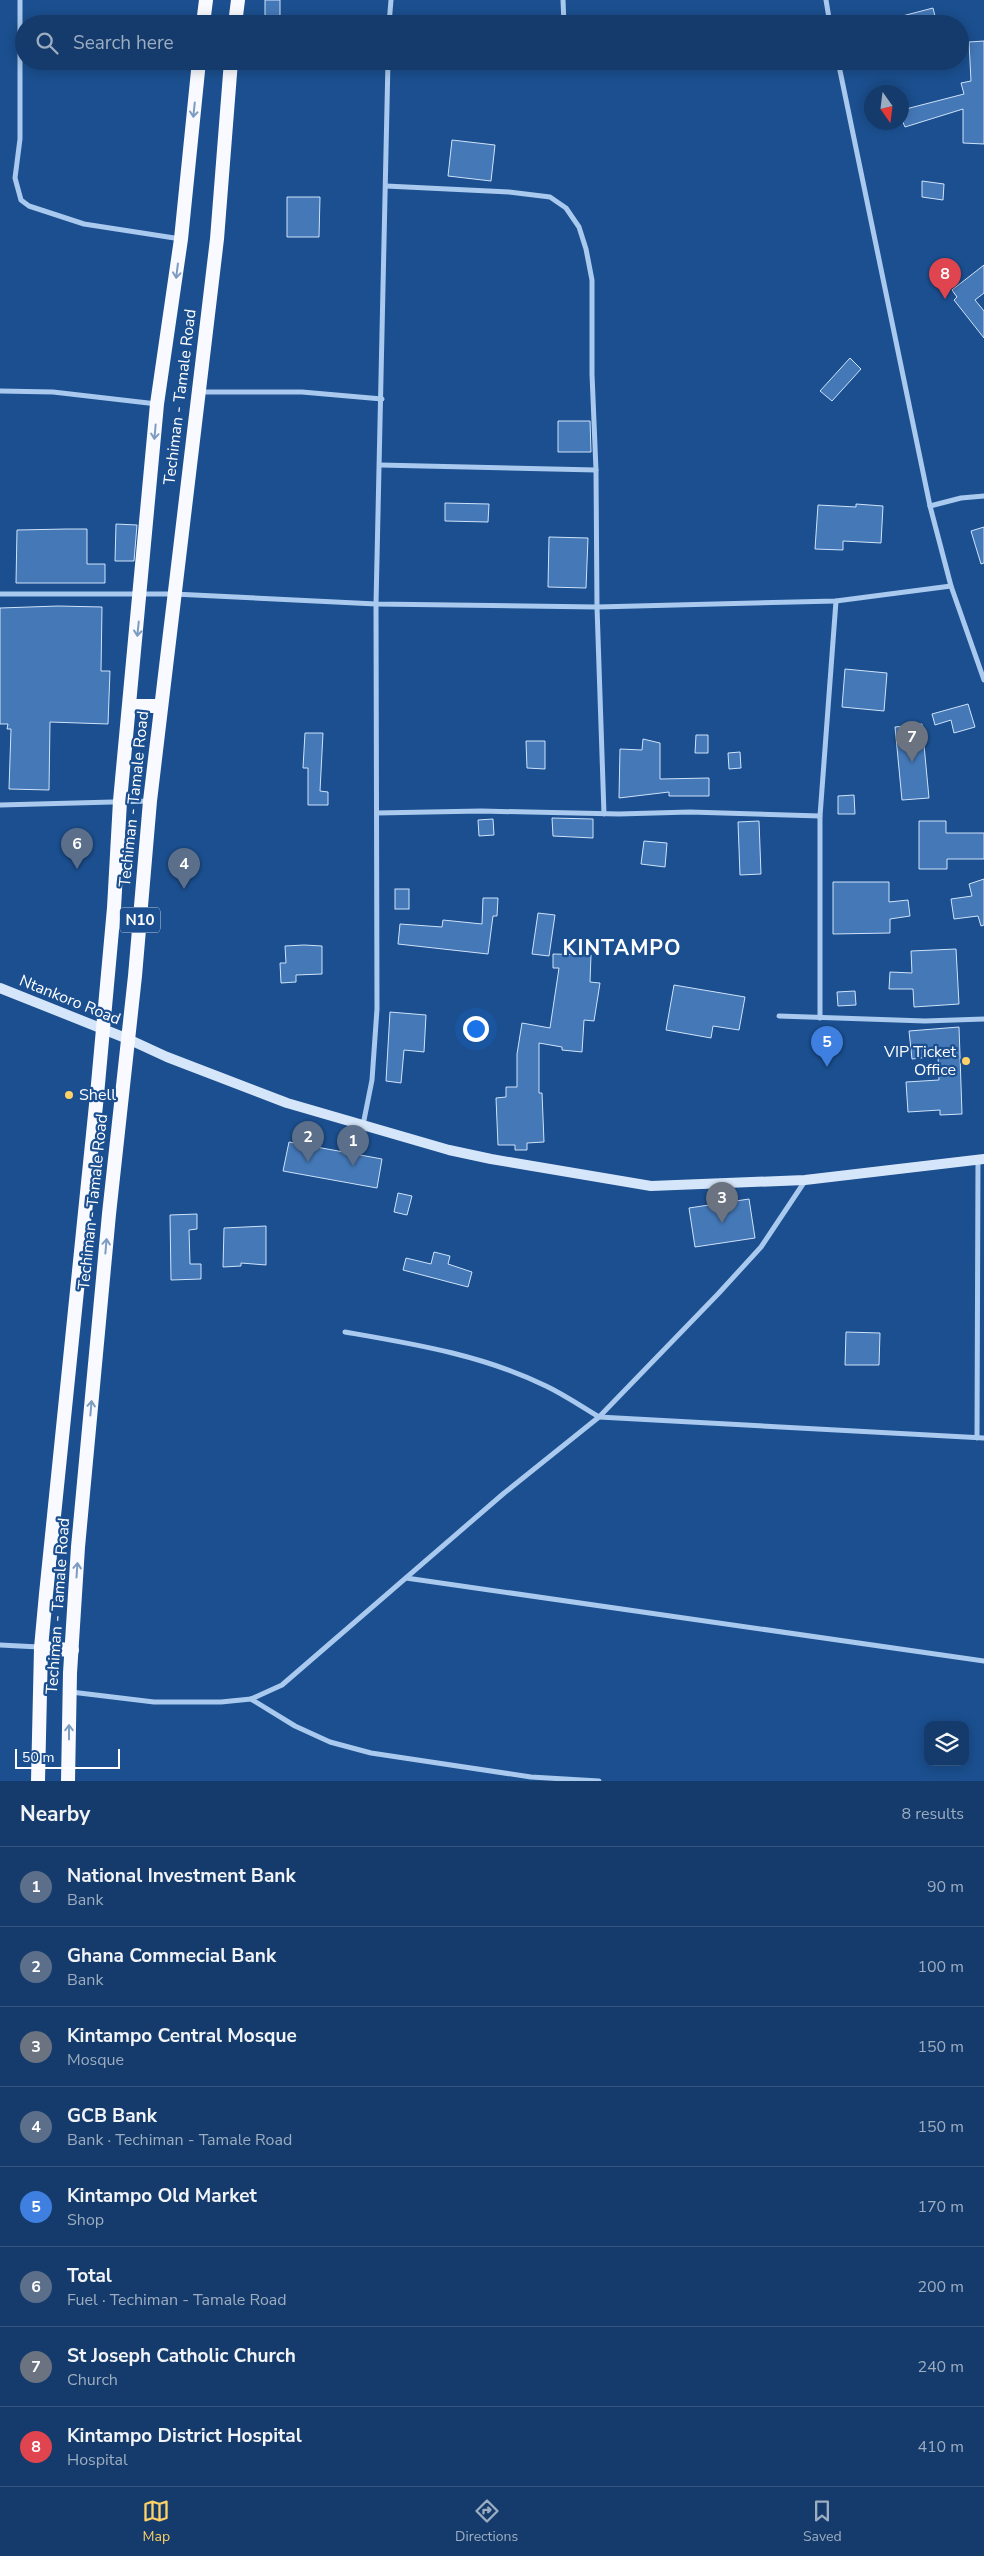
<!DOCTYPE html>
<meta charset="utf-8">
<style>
:root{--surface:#143b6b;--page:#1d4271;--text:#f1f3f6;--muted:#9dadc1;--line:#33557e;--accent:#ffd166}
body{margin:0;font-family:"Nunito Sans",sans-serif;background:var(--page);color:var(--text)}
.controls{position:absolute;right:15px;bottom:15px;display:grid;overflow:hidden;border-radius:10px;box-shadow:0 2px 12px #0003}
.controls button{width:45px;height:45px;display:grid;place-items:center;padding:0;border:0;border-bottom:1px solid var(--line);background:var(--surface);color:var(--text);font:25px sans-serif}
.compass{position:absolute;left:864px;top:85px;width:45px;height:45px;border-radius:50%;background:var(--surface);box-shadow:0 2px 12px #0003;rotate:166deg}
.scale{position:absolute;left:15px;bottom:12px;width:105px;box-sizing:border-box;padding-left:5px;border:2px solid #fff;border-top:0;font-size:14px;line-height:18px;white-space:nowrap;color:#fff;-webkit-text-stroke:4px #1b4f8f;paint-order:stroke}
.you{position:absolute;left:475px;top:1028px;width:18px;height:18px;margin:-12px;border:4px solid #fff;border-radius:50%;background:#1a73e8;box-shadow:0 0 0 8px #1a73e833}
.badge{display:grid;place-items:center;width:32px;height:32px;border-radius:50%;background:var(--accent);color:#fff;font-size:16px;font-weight:700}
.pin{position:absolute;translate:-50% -41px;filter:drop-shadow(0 1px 2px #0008)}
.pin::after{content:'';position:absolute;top:26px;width:18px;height:15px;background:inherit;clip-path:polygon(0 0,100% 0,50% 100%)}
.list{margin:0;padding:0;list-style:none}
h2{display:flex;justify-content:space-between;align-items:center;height:65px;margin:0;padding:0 20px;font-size:21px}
h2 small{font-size:16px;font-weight:400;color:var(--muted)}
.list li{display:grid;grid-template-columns:32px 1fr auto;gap:15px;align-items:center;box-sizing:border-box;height:80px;padding:0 20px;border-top:1px solid var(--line)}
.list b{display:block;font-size:19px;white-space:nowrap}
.list p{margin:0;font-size:16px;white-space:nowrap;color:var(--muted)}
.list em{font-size:16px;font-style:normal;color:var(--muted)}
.icon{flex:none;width:28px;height:28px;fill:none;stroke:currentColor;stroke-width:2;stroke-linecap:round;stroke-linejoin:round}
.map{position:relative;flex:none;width:984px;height:1781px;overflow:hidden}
.search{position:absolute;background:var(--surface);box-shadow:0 2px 12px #0003;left:15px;right:15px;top:15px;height:55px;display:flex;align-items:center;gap:12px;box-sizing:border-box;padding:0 18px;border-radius:28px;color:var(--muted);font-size:19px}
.sheet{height:705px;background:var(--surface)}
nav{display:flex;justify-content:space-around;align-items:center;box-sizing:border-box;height:70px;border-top:1px solid var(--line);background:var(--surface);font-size:14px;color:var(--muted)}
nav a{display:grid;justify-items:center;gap:2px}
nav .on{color:var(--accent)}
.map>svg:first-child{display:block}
</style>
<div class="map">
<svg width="984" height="1781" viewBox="0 0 984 1781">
<rect width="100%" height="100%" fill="#1b4f8f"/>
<g fill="#4478b7" stroke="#cfe3fa">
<rect x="265" y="0" width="15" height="24"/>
<polygon points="933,8 937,24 888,24 887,20"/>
<polygon points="984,41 984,144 963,143 963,109 905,127 902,120 902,110 964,94 961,83 971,81 969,42"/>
<polygon points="452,140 495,145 491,181 448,176"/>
<polygon points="922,181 944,184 943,200 922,197"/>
<polygon points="287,197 320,197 319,237 287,237"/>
<polygon points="984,265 984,293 975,300 984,311 984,338 954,300 957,297 952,290"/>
<polygon points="850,358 861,369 832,401 820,391"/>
<polygon points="558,421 590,421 591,452 558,452"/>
<polygon points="445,503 489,504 488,522 445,521"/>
<polygon points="856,504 883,506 881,543 843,541 843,550 815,549 818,505 856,507"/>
<polygon points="116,524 137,525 134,561 115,561"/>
<polygon points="984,527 984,563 981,564 971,531"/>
<polygon points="67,529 87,529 87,564 105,564 105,583 16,583 17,530"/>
<polygon points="549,537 588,538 586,588 548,587"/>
<polygon points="58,606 102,607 101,671 110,671 108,724 50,722 49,790 9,789 11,729 7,729 8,724 0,724 0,608"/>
<polygon points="845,669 887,673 884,711 842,707"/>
<polygon points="968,704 975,727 954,733 951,720 935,725 932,714"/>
<polygon points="922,724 929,798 902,800 895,727"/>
<polygon points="305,733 323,733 320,791 328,792 328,805 308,805 308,768 303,768"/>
<polygon points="696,735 708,735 708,753 695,753"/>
<polygon points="643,739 660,743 660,779 709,778 709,796 669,796 669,792 619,798 620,749 642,750"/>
<polygon points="526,741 545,741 545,769 527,768"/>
<polygon points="740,752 741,768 729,769 728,753"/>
<polygon points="854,795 855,814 838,814 838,796"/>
<polygon points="552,818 593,819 593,838 553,836"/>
<polygon points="493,819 494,835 479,836 478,820"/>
<polygon points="759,821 761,874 740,875 738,822"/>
<polygon points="919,821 946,821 946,833 984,833 984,859 947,859 947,869 919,869"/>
<polygon points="644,841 667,843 665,867 641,864"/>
<polygon points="984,879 984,925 981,926 978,916 954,919 951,899 972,896 969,884"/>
<polygon points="833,882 889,882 889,902 908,900 910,916 890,919 890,933 833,934"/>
<rect x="395" y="889" width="14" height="20"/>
<polygon points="483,898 498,898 497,916 493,916 488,954 398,944 400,924 442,927 443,920 482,924"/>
<polygon points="538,913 555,915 549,956 532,954"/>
<polygon points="304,945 322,946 322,974 296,975 296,982 281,983 280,963 286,963 285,946"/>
<polygon points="956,949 959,1004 914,1007 913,989 889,989 890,972 912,973 911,951"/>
<polygon points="553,954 591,955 590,982 600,983 594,1021 584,1020 582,1052 562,1050 562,1047 539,1043 539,1093 542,1093 544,1142 527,1143 527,1150 515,1150 515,1145 498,1145 496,1098 506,1097 506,1087 517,1087 517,1054 522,1023 550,1028 559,968 553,968"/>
<polygon points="674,985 745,997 739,1030 713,1026 711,1038 666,1030"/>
<polygon points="855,991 856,1005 838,1006 837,992"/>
<polygon points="390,1012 426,1015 424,1052 404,1050 401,1083 386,1081"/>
<polygon points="959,1027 962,1114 940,1115 940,1110 908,1112 906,1082 939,1080 938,1056 912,1059 909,1031"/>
<polygon points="289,1142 382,1159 377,1188 283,1171"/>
<polygon points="398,1193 412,1196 407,1215 394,1212"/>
<polygon points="749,1199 755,1238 695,1247 689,1208"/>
<polygon points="197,1214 197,1229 189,1230 190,1264 201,1264 201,1279 171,1280 170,1215"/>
<polygon points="266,1226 266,1265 241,1263 241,1266 223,1267 224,1228"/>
<polygon points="434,1252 450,1256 448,1264 472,1272 468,1287 403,1270 406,1258 431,1264"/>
<polygon points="846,1332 880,1333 879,1365 845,1365"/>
</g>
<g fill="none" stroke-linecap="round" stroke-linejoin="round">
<g stroke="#a9c9ee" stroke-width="5">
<polyline points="20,0 20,139 15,178 21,200 29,206 84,224 181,239"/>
<polyline points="563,0 564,24"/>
<polyline points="826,0 830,24"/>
<polyline points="389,24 391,0"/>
<polyline points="838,61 930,506 951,586 984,680"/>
<polyline points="386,186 509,192 550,197 566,208 579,227 586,249 592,280 592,374 596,470 597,607 604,814"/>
<polyline points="0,391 53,392 157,404"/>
<polyline points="200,392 302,392 382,399"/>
<polyline points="380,465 596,470"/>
<polyline points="930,506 961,498 984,496"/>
<polyline points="0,594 174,594 376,604 597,607 836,601 951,586"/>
<polyline points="0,805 150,801"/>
<polyline points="377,813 481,811 619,814 690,812 820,816"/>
<polyline points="779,1016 925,1021 984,1019"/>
<polyline points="820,1018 820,816 836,601"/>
<polyline points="363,1125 372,1080 377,1009 376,604 388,61"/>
<path d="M345,1332C414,1344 483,1355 546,1386C565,1395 582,1407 599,1417L984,1438"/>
<polyline points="977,1438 978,1160"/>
<polyline points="406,1578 984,1661"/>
<polyline points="0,1645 39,1647"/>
<polyline points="71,1692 154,1702 221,1702 251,1699 282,1685 503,1494 599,1417 718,1294 761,1247 805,1181"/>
<polyline points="251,1699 295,1726 330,1742 371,1753 531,1777 599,1781"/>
</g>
<polyline stroke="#d6e6fa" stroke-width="10" points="0,988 128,1039 167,1057 287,1103 449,1150 491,1159 651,1186 805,1180 984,1159"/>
<g stroke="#f8faff" stroke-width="14">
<polyline points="203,24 206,0"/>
<polyline points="235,24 238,0"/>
<polyline points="130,706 161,706"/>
<polyline points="41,1648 72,1650"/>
<polyline points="38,1781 41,1648 46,1594 97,1095 114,908 120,801 157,404 181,239 199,61"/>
<polyline points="68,1781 70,1673 78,1547 109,1214 135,976 150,801 217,239 231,61"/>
</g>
</g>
<defs><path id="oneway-shaft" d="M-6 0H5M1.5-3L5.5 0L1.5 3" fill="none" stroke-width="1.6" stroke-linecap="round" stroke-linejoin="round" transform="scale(1.25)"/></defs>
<g stroke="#7e9cc1">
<use href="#oneway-shaft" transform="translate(194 110) rotate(96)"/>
<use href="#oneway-shaft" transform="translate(177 271) rotate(97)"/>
<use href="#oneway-shaft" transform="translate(155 432) rotate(95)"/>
<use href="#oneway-shaft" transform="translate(138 629) rotate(96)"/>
<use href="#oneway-shaft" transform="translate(106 1246) rotate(-85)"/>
<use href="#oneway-shaft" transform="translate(91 1408) rotate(-85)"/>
<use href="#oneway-shaft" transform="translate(77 1570) rotate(-86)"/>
<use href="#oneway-shaft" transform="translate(69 1732) rotate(-90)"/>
</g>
<g fill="#ffd166" stroke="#1b4f8f" stroke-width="2">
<circle cx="966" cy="1061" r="5"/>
<circle cx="69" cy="1095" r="5"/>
</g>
<g text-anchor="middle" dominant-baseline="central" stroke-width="4.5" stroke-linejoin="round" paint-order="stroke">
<rect fill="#1b4f8f" stroke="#bbcadd" stroke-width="1" x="120" y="907.5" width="40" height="25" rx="4"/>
<g font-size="15" font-weight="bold" fill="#fff">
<text x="140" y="920">N10</text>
</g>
<g font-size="16" fill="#fff" stroke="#1b4f8f">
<text transform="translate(180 397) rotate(-83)">Techiman - Tamale Road</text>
<text transform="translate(134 799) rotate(-84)">Techiman - Tamale Road</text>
<text transform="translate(70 1000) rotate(22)">Ntankoro Road</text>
<text transform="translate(93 1202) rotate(-84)">Techiman - Tamale Road</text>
<text transform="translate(58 1606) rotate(-86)">Techiman - Tamale Road</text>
</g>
<g font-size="16" fill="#fff" stroke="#1b4f8f" text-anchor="end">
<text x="956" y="1052">VIP Ticket<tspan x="956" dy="18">Office</tspan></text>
<text x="79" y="1095" text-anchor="start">Shell</text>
</g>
<g font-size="21" font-weight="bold" letter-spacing="1" fill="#fff" stroke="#1b4f8f">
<text x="622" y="948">KINTAMPO</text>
</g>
</g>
</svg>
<div class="controls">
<button><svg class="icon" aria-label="layers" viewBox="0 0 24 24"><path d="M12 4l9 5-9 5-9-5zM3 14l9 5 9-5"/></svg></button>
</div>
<svg class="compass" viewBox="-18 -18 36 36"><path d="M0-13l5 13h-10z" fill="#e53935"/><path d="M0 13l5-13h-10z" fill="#9dadc1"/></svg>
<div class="scale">50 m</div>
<div class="you"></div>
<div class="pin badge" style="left:353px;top:1166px;background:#5c6f8a">1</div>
<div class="pin badge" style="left:308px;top:1162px;background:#5c6f8a">2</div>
<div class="pin badge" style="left:722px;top:1223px;background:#6b7280">3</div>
<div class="pin badge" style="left:184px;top:889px;background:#5c6f8a">4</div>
<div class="pin badge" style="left:827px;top:1067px;background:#3f7fe0">5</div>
<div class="pin badge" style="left:77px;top:869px;background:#5c6f8a">6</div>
<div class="pin badge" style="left:912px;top:762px;background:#6b7280">7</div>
<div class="pin badge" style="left:945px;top:299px;background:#e0444e">8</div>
<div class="search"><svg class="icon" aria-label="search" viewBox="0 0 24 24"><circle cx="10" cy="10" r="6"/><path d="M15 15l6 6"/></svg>Search here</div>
</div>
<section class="sheet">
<h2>Nearby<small>8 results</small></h2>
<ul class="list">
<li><span class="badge" style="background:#5c6f8a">1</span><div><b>National Investment Bank</b><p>Bank</p></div><em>90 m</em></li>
<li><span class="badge" style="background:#5c6f8a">2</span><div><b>Ghana Commecial Bank</b><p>Bank</p></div><em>100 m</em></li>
<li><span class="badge" style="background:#6b7280">3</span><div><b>Kintampo Central Mosque</b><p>Mosque</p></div><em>150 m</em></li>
<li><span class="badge" style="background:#5c6f8a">4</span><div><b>GCB Bank</b><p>Bank · Techiman - Tamale Road</p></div><em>150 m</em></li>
<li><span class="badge" style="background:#3f7fe0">5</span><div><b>Kintampo Old Market</b><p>Shop</p></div><em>170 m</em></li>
<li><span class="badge" style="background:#5c6f8a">6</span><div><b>Total</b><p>Fuel · Techiman - Tamale Road</p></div><em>200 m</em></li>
<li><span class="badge" style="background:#6b7280">7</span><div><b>St Joseph Catholic Church</b><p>Church</p></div><em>240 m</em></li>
<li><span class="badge" style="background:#e0444e">8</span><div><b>Kintampo District Hospital</b><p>Hospital</p></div><em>410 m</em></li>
</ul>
</section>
<nav>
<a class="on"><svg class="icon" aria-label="map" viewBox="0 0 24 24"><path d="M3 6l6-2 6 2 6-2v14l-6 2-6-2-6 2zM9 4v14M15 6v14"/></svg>Map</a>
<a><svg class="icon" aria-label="directions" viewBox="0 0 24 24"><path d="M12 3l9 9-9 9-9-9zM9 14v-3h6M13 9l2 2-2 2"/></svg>Directions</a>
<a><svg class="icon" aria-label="saved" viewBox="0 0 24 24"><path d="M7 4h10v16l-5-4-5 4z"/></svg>Saved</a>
</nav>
